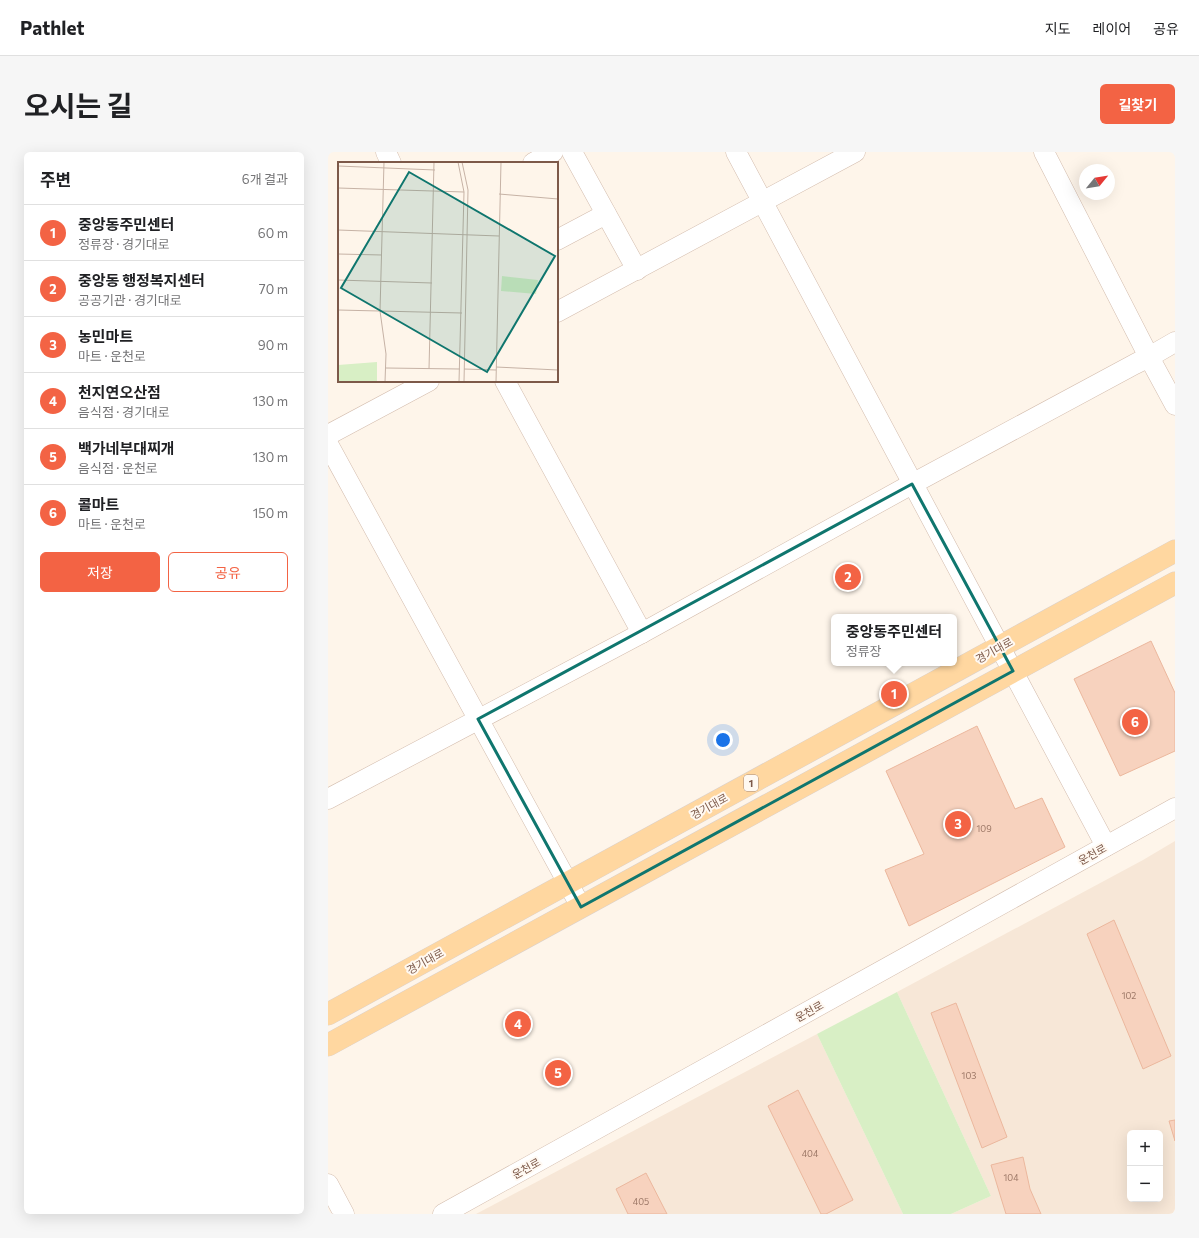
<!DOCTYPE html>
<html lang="ko">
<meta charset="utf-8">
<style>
:root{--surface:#fff;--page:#f6f6f6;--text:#202124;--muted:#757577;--line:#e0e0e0;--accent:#f36344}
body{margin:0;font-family:Commissioner,"Noto Sans KR",sans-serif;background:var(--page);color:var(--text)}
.controls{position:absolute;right:12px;bottom:12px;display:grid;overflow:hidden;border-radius:6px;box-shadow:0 4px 16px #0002}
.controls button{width:36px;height:36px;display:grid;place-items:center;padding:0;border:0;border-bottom:1px solid var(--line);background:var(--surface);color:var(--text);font:20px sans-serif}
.compass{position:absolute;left:751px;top:12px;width:36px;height:36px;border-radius:50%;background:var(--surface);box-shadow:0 4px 16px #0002;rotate:60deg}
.you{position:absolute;left:395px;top:588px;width:14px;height:14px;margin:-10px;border:3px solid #fff;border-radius:50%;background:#1a73e8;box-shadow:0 0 0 6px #1a73e833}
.badge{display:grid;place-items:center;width:26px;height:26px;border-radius:50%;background:var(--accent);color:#fff;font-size:13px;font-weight:700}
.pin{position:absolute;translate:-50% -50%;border:2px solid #fff;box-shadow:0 1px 4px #0006}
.popup{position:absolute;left:503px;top:462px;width:126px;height:52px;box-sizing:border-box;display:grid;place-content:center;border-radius:6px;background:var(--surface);filter:drop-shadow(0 1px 3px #0005);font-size:13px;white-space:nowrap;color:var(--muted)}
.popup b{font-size:15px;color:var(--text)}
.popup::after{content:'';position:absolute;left:50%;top:100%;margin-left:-8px;border:8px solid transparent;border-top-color:var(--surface)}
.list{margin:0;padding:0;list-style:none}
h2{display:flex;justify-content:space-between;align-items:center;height:52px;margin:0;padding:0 16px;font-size:17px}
h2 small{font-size:13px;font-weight:400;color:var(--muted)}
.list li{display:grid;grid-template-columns:26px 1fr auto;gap:12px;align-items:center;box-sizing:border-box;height:56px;padding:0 16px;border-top:1px solid var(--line)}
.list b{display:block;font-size:15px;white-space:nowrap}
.list p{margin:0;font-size:13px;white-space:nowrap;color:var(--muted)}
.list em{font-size:13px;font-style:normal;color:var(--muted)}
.actions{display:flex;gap:8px;padding:12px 16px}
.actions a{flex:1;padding:9px 0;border:1px solid var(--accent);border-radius:6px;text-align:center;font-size:14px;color:var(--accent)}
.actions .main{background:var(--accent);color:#fff}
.map{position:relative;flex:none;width:847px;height:1062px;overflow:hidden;border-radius:6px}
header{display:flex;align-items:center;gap:24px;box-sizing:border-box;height:56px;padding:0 20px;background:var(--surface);border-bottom:1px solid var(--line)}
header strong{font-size:19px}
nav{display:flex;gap:22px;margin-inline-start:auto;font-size:14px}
.intro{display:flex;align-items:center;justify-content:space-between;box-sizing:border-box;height:96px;padding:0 24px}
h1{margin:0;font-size:28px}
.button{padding:10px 18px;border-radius:6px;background:var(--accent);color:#fff;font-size:14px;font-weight:700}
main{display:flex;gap:24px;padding:0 24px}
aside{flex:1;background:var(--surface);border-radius:6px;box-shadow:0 4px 16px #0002}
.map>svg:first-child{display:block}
</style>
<header>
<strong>Pathlet</strong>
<nav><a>지도</a><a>레이어</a><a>공유</a></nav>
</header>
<div class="intro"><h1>오시는 길</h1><a class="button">길찾기</a></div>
<main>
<aside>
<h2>주변<small>6개 결과</small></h2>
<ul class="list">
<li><span class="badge">1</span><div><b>중앙동주민센터</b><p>정류장 · 경기대로</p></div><em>60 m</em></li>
<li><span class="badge">2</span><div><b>중앙동 행정복지센터</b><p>공공기관 · 경기대로</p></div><em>70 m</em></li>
<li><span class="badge">3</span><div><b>농민마트</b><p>마트 · 운천로</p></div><em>90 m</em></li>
<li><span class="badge">4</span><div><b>천지연오산점</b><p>음식점 · 경기대로</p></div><em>130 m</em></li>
<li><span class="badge">5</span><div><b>백가네부대찌개</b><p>음식점 · 운천로</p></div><em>130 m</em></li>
<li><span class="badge">6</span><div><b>콜마트</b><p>마트 · 운천로</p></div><em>150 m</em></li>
</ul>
<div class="actions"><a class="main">저장</a><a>공유</a></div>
</aside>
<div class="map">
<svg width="847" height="1062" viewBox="0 0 847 1062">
<rect width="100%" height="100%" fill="#fef5ea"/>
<g fill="#f7e7d7" fill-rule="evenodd">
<path d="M847,689V1062H623L663,1044L569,840L815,708ZM802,981H832V1047H802Z"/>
<polygon points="489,882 575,1062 148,1062"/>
</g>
<polygon fill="#d8efc5" points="569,840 663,1044 623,1062 575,1062 489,882"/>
<g fill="#f7d2be" stroke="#ebb79d">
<polygon points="823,489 847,541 847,599 792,624 746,527"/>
<polygon points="649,574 687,657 714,646 737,695 581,774 557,718 596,702 558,619"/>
<polygon points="786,768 843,904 815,917 759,782"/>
<polygon points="628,851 679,985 654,996 603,861"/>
<polygon points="470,938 525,1048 498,1062 493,1062 440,954"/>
<polygon points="847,968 847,989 841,969"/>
<polygon points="695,1005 702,1037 713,1062 678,1062 673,1046 663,1013"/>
<polygon points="318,1021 339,1062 300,1062 288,1037"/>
</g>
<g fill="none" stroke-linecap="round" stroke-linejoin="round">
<g stroke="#d3bcad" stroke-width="21">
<g id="minor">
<polyline points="58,0 63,11"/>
<polyline points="244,0 309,118"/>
<polyline points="408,0 778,694"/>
<polyline points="716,0 821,205 847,253"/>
<polyline points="205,11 225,0"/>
<polyline points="229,88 278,62"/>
<polyline points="229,160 527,0"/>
<polyline points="177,229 314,481"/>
<polyline points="0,283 101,229"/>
<polyline points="0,292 253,755"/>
<polyline points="0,647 314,481 584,332 807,212 821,205 847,190"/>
<polyline points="0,1032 16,1062"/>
<polyline points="115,1062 847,656"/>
</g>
</g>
<g stroke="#dbd1cc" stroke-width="23">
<g id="major">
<polyline points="0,862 847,399"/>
<polyline points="0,893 847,431"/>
</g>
</g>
<use href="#minor" stroke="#fff" stroke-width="20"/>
<use href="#major" stroke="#ffd7a0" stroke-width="22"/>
</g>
<path fill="none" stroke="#0f766e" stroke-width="3" stroke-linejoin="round" d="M584,332L685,519L253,755L150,567Z"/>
<g text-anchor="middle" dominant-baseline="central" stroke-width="4" stroke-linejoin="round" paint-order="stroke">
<g font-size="9" fill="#9c7766">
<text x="656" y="676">109</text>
<text x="801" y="843">102</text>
<text x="641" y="923">103</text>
<text x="482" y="1001">404</text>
<text x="683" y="1025">104</text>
<text x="313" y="1049">405</text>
</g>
<rect fill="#fff9f2" stroke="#a4897c" stroke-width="1" x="416" y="623" width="14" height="16" rx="3"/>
<g font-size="10" font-weight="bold" fill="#7d5949">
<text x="423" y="631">1</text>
</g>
<g font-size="11" fill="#7d5949" stroke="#fff9f2">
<text transform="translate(666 498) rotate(-29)">경기대로</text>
<text transform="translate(381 654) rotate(-29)">경기대로</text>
<text transform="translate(764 702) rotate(-29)">운천로</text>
<text transform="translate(97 809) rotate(-29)">경기대로</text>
<text transform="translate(481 859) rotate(-29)">운천로</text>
<text transform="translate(198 1016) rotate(-29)">운천로</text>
</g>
</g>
<g transform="translate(10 10)">
<rect width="220" height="220" fill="#fef5ea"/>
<path d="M164,114L200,118L198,132L163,129ZM39,200V220H0V203Z" fill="#d8efc5"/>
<path fill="none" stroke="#c6b2a5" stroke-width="1" d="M46,0L42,149L48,192L47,220M120,0L126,30L121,220M124,0L130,28L126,220M0,4L97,8M0,26L126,30M161,32L220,37M0,68L161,74M0,92L44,93M0,118L94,121M0,148L124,151M158,205L220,208M48,206L122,207M91,207L96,0M126,207L158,208M158,220L163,0"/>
<path fill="#0f766e" fill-opacity="0.15" stroke="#0f766e" stroke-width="2" d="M71,10L217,94L149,210L3,126Z"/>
<rect width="220" height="220" fill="none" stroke="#7d5949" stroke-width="2"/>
</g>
</svg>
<div class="controls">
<button>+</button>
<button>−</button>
</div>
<svg class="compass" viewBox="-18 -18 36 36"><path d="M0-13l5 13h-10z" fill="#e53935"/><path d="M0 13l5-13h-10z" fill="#757577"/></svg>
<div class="you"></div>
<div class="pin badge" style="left:566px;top:542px">1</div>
<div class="popup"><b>중앙동주민센터</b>정류장</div>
<div class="pin badge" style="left:520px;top:425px">2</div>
<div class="pin badge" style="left:630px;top:672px">3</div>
<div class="pin badge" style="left:190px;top:872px">4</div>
<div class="pin badge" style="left:230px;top:921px">5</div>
<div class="pin badge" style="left:807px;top:570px">6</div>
</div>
</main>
